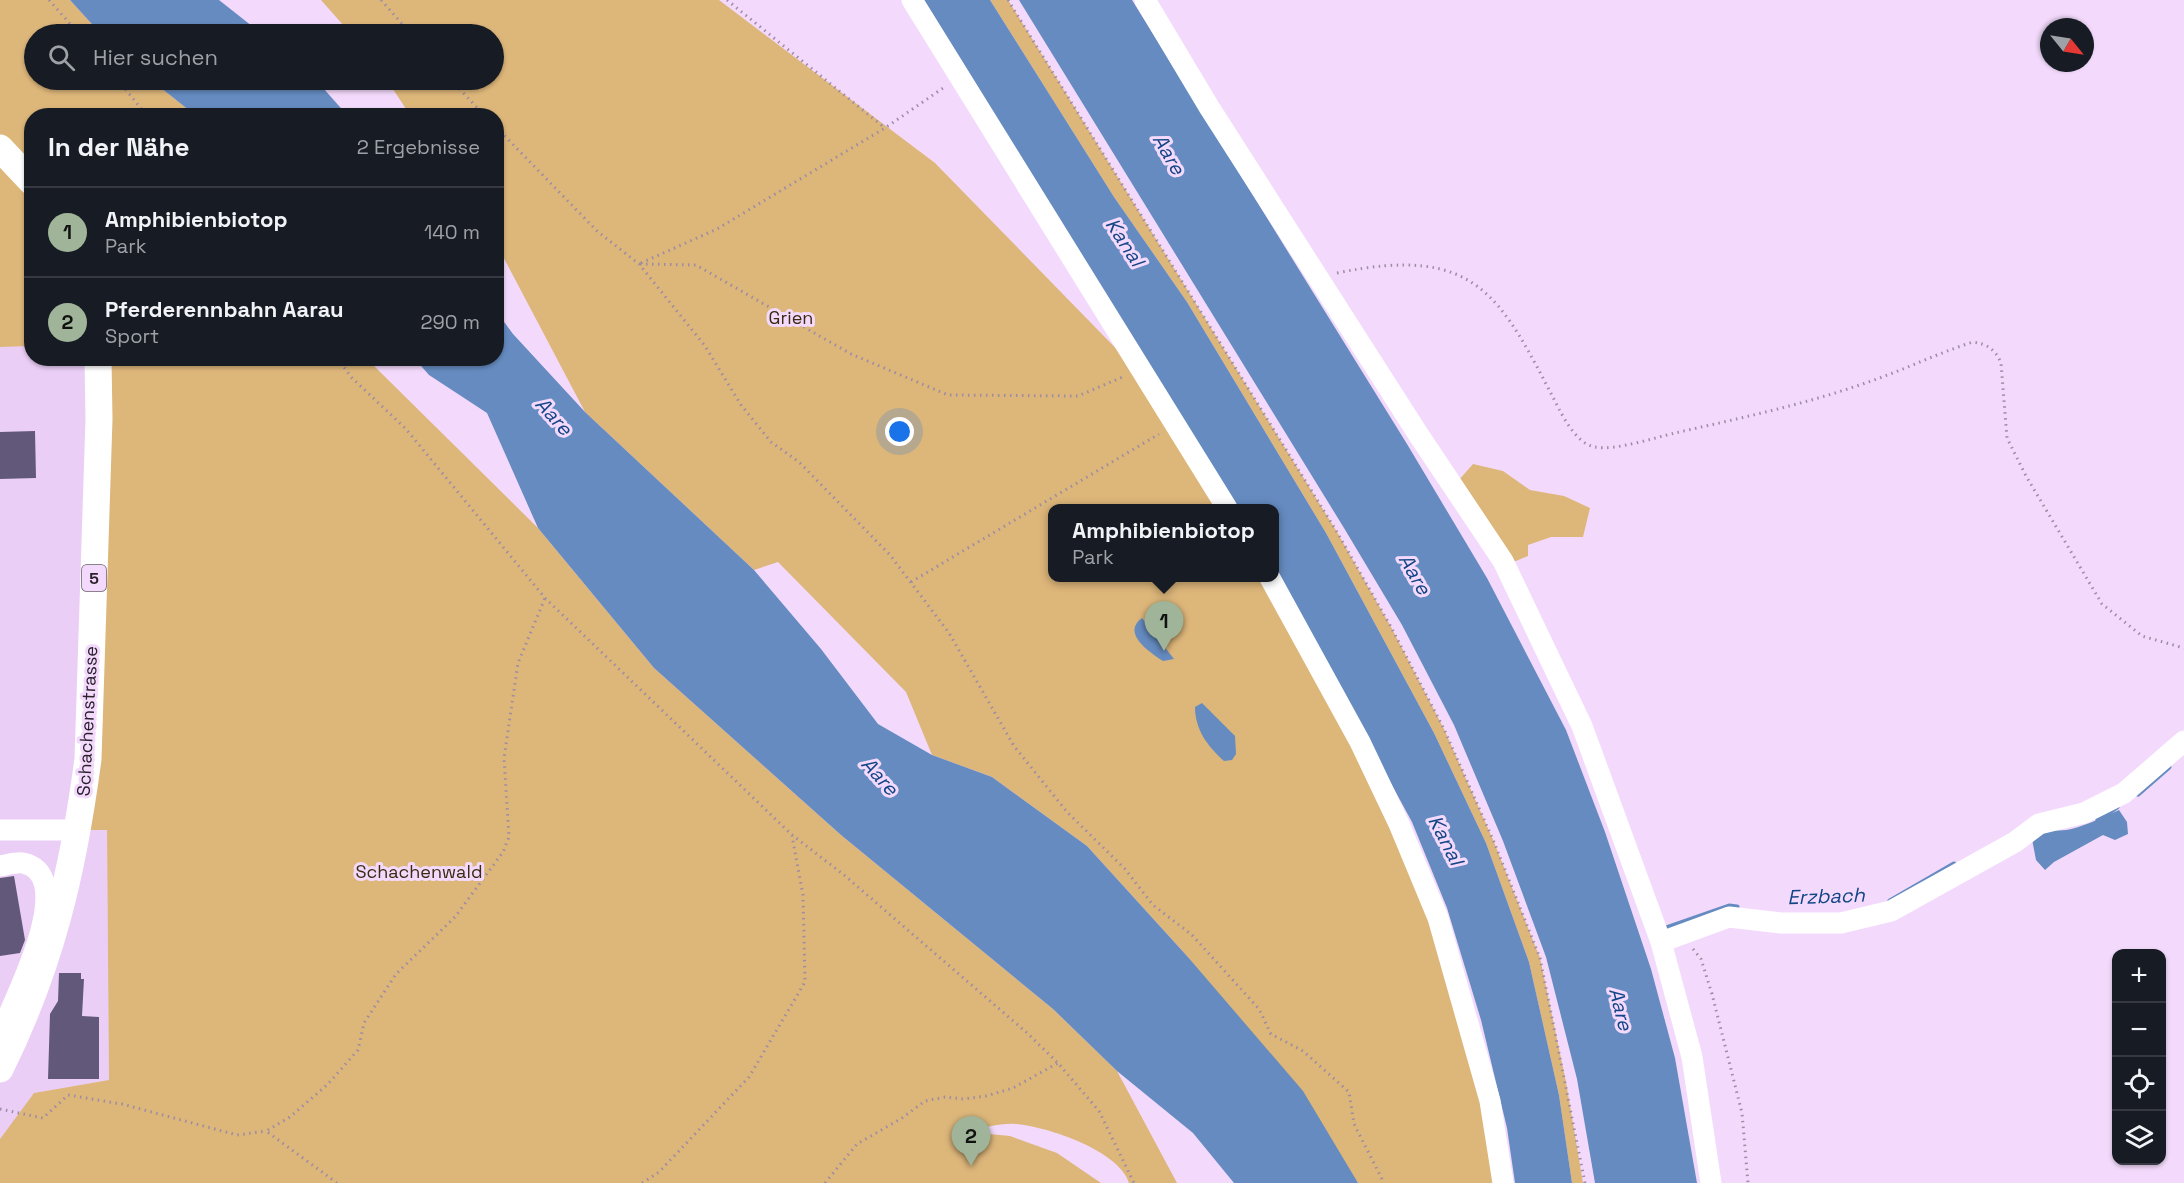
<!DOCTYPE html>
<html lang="de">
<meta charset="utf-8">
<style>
:root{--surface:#171b24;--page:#242831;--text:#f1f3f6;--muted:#9ea1a6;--line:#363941;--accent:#9fb498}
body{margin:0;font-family:"Space Grotesk",sans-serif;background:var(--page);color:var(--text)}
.controls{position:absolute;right:18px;bottom:18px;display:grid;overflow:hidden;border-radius:12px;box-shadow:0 2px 4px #0004}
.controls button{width:54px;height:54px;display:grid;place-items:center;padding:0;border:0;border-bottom:2px solid var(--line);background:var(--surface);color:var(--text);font:30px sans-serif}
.compass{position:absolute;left:2040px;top:18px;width:54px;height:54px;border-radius:50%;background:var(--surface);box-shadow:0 2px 4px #0004;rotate:120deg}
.you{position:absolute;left:900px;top:432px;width:21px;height:21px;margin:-15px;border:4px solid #fff;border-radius:50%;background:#1a73e8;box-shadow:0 0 0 9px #1a73e833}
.badge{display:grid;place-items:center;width:39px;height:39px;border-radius:50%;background:var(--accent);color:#111;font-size:20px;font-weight:700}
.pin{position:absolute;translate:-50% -50px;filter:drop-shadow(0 2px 3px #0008)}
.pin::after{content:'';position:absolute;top:32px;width:21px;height:18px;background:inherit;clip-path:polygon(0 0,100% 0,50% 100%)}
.popup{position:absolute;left:1048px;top:504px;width:231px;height:78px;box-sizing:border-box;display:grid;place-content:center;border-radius:12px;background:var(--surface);filter:drop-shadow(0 2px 4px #0005);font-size:20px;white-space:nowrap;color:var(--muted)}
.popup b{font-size:22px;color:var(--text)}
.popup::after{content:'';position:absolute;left:50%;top:100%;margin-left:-12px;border:12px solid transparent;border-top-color:var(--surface)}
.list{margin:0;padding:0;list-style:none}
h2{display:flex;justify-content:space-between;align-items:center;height:78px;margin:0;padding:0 24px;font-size:26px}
h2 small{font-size:20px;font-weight:400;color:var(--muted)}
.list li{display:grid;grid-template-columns:39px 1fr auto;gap:18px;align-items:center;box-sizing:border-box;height:90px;padding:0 24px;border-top:2px solid var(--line)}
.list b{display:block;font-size:22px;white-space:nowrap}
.list p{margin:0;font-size:20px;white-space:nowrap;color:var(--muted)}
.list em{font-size:20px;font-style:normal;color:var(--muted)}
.icon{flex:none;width:33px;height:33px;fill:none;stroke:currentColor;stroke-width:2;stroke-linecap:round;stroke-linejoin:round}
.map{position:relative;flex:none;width:2184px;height:1183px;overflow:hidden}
.search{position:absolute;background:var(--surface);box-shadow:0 2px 4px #0004;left:24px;top:24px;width:480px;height:66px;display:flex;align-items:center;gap:15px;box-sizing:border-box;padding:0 21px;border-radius:33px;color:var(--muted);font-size:22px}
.panel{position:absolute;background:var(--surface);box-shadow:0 2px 4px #0004;left:24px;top:108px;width:480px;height:258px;border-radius:24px}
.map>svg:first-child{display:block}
</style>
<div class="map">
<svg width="2184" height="1183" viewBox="0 0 2184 1183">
<rect width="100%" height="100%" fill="#f3dafc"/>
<polygon fill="#ebcef6" points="31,346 32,358 98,359 79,830 107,830 109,1080 34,1093 0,1139 0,347"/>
<g fill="#ddb67a">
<polygon points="0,0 70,0 101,34 34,34 34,80 151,80 195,115 32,116 31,346 0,347"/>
<polygon points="321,0 719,0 935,163 1135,368 1221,508 1053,508 1053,578 1263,578 1355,741 1416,884 1448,979 1479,1088 1496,1183 1358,1183 1187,956 1087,846 992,777 932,755 906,692 778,562 754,570 585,412 497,245 496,116 410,115 387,80 494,80 494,34 351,34"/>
<polygon points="990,0 1008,0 1054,74 1337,532 1391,627 1444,729 1494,842 1540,958 1566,1082 1583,1183 1572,1183 1559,1095 1529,962 1486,843 1434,733 1326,533 1187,302 1114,197"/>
<path d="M98,358L367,359L538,528L654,668L841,835L1053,1009L1117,1071L1177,1183H1129C1120,1151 1046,1126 1015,1124C1001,1123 982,1128 969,1132L1010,1136L1057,1153L1101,1183H0V1139L34,1093L109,1080L107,830H78Z"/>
<polygon points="1473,464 1503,471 1530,490 1564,496 1590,508 1583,537 1551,537 1528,545 1528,556 1516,561 1503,561 1458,481"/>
</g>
<g fill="#658bc0">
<polygon points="70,0 219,0 262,34 101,34"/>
<polygon points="924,0 990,0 1114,197 1187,302 1326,533 1434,733 1486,843 1529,962 1559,1095 1572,1183 1515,1183 1507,1128 1481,1020 1447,908 1412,822 1275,570 1275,508 1237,508"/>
<polygon points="1019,0 1132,0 1407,444 1487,578 1566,730 1605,832 1651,969 1675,1058 1697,1183 1595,1183 1577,1079 1546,957 1503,841 1454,725 1402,625 1344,528"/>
<polygon points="151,80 316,80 347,115 195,115"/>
<polygon points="497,312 513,334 585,412 754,570 821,649 878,724 932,755 992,777 1087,846 1187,956 1303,1091 1358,1183 1234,1183 1193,1133 1117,1071 1053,1009 841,835 654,668 538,528 487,413 429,375 415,359 496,358"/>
<path d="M1142,618L1174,659L1163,661C1149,652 1121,633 1142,618Z"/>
<path d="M1202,703L1235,736L1236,754L1232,760L1224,761C1207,746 1195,729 1195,707Z"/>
<path d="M2119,810L2127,822L2128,834L2115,840L2103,835L2054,862L2045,870L2036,860L2032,839L2051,829C2066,836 2104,817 2119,810Z"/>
</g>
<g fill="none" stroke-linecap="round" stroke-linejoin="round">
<g stroke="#658bc0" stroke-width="5">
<polyline points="2138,794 2169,767"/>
<polyline points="2098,820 2117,807"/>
<polyline points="1890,901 1954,864"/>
<polyline points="1660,930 1729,906 1737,907"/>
</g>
</g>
<g fill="#62597a">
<polygon points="35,431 36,478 0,479 0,432"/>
<polygon points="14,876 25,940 20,953 0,956 0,878"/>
<polygon points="59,973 81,973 81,979 84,979 82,1016 99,1017 99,1079 48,1079 50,1014 58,1001"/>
</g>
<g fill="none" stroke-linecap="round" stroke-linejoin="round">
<g stroke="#9e8ca4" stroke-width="3" stroke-dasharray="1.5 4.5" stroke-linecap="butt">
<polyline points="49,0 79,34"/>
<polyline points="381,0 411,34"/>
<polyline points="727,0 885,128"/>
<polyline points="1008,0 1337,532 1391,627 1444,729 1494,842 1540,958 1585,1183"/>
<polyline points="118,80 147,116"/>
<polyline points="451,80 485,116"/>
<polyline points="496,127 597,231 639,264 705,346 741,405 771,442 799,462 890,555 949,633 1014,746 1067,812 1125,869 1153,905 1192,935 1259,1009 1271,1034 1303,1051 1349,1092 1354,1124 1384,1183"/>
<polyline points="641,263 717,229 885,128 946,86"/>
<polyline points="640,264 696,265 851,354 948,395 1078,396 1125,376"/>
<path d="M1337,273C1478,244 1500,295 1559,409C1566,422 1578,444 1595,447C1615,451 1653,438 1675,433C1741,418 1807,404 1871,381C1906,369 1938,353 1973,342C1987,344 1995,349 2001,363L2007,438L2026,476L2102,604L2142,636L2184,648"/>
<polyline points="337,358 351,377 406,429 545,598 791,834 844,875 1026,1032 1058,1063 1099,1111 1134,1183"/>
<polyline points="119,360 135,358"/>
<polyline points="911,582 1159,434"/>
<polyline points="1693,949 1701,959 1712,994 1742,1113 1748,1183"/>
<polyline points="0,1109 43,1118 68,1095 122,1104 237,1135 266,1131"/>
<polyline points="337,1183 266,1131 290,1117 328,1084 358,1050 364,1023 396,974 455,917 503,852 509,837 504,758 518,663 545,598"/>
<polyline points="642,1183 659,1172 749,1077 805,982 803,895 792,836"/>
<polyline points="825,1183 857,1144 902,1118 925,1101 945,1097 964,1099 986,1096 1013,1088 1058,1063"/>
</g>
<g stroke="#fff" stroke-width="21">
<polyline points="912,0 1227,508"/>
<polyline points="1145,0 1209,107 1418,434 1503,561 1582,726 1661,942 1692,1057 1711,1183"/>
<polyline points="1270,578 1360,742 1399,824 1438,918 1490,1101 1503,1183"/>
<polyline points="0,830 78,830"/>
<path d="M0,866C6,865 17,862 23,863C81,875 12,1004 0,1034"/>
<polyline points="1661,942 1729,917 1781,923 1841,923 1891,911 2015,842 2039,824 2084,813 2124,793 2184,741"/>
</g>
<g stroke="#fff" stroke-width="27">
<polyline points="0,148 32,182"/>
<path d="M0,1069C51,966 73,872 88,759L99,419L98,358"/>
</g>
</g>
<g text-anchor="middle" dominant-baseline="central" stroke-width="6" stroke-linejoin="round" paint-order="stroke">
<rect fill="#f3dafc" stroke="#66586b" stroke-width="1.5" x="82" y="565" width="24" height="26" rx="4.5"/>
<g font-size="16" font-weight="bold" fill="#2a212d">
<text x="94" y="578">5</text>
</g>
<g font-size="18" fill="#3b2a0f" stroke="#f3dafc">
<text x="791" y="317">Grien</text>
<text x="419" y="871">Schachenwald</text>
</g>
<g font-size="18" fill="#2a212d" stroke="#f3dafc">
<text transform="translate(87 721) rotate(-87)">Schachenstrasse</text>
</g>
<g font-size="20" font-style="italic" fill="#134586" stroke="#f3dafc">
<text transform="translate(1169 154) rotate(60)">Aare</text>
<text transform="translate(1125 242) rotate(57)">Kanal</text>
<text transform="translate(554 416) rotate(48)">Aare</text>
<text transform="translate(1415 574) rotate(60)">Aare</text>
<text transform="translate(880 776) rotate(48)">Aare</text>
<text transform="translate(1446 840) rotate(63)">Kanal</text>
<text transform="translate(1826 896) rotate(-2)">Erzbach</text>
<text transform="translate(1621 1009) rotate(76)">Aare</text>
</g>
</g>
</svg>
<div class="controls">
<button>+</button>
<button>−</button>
<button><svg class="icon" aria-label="locate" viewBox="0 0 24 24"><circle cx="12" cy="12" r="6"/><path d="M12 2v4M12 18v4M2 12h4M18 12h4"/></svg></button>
<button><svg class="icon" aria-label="layers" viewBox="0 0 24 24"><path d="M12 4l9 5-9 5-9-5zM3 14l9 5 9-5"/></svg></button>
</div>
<svg class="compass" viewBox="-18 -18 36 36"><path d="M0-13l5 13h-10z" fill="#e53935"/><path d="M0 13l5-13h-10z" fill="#9ea1a6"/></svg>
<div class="you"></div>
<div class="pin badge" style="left:1164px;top:651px">1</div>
<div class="popup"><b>Amphibienbiotop</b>Park</div>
<div class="pin badge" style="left:971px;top:1166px">2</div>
<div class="search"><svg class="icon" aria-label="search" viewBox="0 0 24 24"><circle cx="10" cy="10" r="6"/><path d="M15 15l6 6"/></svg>Hier suchen</div>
<section class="panel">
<h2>In der Nähe<small>2 Ergebnisse</small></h2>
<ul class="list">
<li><span class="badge">1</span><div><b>Amphibienbiotop</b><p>Park</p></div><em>140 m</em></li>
<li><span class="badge">2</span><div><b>Pferderennbahn Aarau</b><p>Sport</p></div><em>290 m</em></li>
</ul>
</section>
</div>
